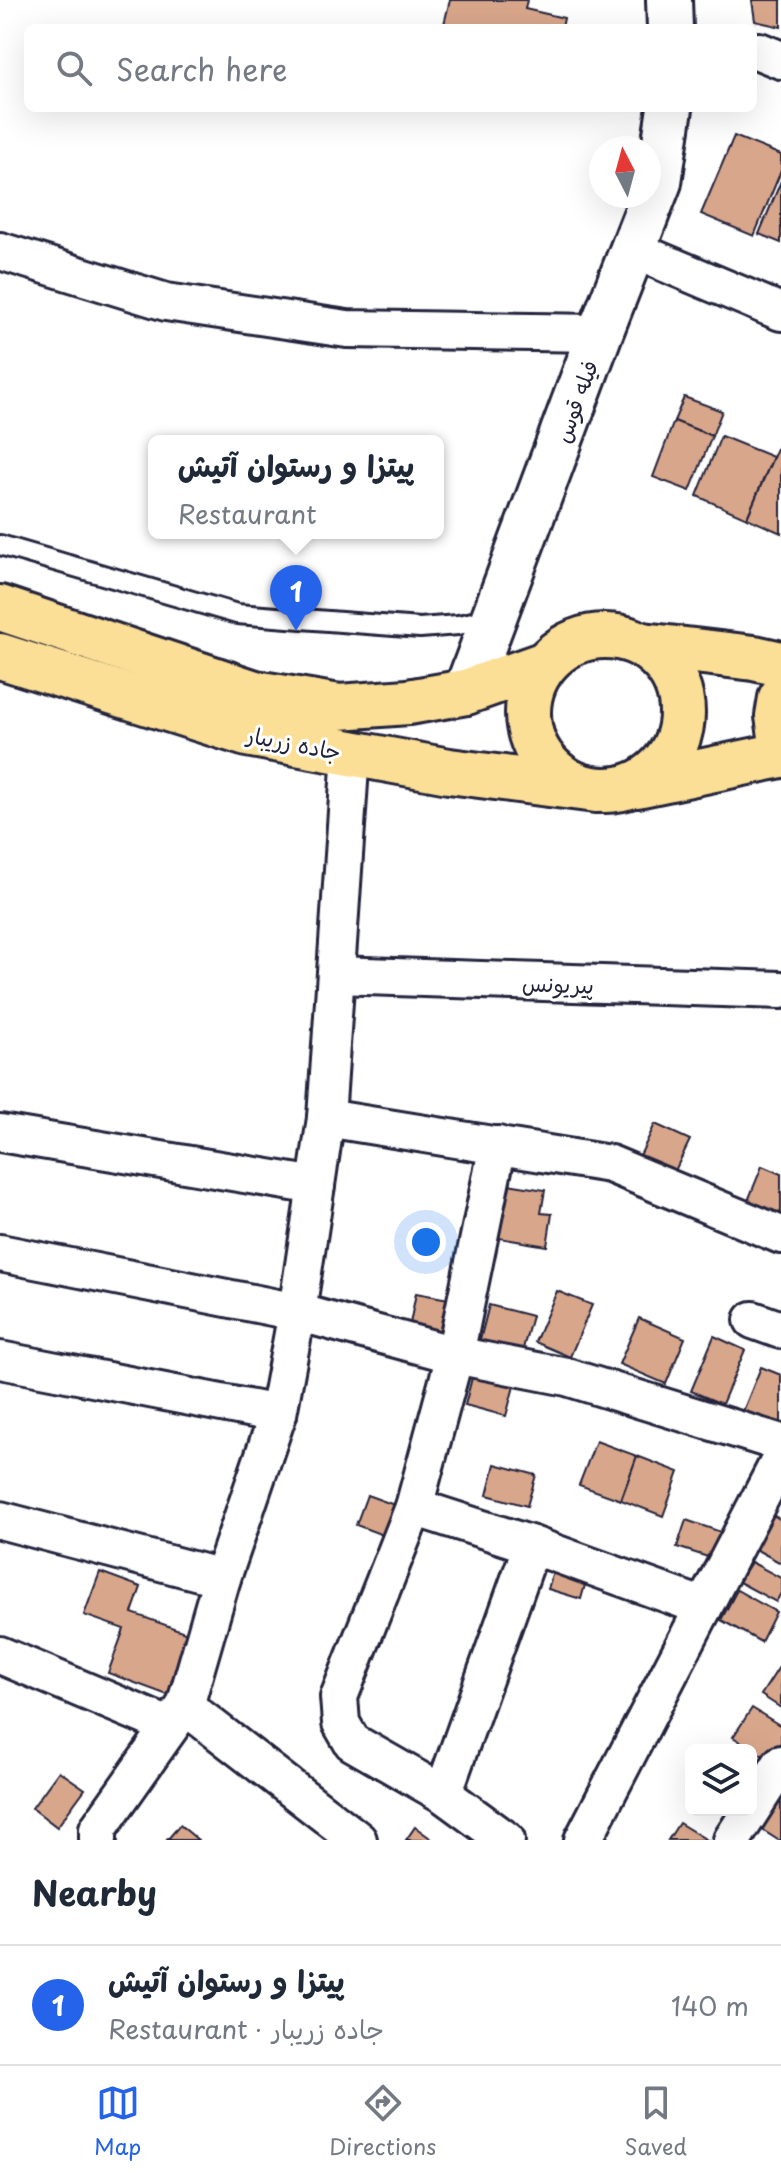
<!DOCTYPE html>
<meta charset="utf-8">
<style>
:root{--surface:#fff;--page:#f6f6f7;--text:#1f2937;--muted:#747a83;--line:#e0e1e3;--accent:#2563eb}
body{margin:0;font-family:"Playpen Sans","Playpen Sans Arabic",sans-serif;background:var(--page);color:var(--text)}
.controls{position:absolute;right:24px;bottom:24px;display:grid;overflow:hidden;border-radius:12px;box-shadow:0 8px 32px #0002}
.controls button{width:72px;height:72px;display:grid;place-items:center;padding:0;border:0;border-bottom:2px solid var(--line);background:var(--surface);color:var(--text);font:40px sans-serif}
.compass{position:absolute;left:589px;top:136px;width:72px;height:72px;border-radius:50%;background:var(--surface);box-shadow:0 8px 32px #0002;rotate:354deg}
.you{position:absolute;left:426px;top:1242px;width:28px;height:28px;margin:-20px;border:6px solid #fff;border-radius:50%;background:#1a73e8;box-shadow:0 0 0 12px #1a73e833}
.badge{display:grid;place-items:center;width:52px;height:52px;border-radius:50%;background:var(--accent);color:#fff;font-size:26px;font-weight:700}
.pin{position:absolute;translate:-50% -66px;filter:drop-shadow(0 2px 4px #0008)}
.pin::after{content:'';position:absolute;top:42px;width:28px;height:24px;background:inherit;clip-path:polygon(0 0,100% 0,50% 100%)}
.popup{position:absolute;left:148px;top:435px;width:296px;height:104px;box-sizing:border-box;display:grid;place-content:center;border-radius:12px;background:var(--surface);filter:drop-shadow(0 2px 6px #0005);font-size:26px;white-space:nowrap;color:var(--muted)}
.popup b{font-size:30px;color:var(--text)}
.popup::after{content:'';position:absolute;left:50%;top:100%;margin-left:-16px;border:16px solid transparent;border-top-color:var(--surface)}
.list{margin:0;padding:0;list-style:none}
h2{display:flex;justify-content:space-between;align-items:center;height:104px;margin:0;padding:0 32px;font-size:34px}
h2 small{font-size:26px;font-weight:400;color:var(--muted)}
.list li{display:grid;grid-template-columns:52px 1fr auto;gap:24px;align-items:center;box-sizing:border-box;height:120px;padding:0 32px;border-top:2px solid var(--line)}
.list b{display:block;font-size:30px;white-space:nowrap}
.list p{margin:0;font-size:26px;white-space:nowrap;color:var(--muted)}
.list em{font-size:26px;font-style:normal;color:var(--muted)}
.icon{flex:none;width:44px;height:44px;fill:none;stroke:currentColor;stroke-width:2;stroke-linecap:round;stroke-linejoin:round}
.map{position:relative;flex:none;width:781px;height:1840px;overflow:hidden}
.search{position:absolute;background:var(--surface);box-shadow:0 8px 32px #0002;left:24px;right:24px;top:24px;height:88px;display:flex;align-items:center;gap:20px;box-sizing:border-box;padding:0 28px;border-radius:12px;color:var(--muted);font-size:30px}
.sheet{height:224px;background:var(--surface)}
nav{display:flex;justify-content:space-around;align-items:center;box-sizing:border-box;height:112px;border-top:2px solid var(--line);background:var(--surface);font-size:22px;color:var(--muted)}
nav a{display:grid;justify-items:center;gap:4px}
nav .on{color:var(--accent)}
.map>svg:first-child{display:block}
</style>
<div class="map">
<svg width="781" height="1840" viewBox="0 0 781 1840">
<rect width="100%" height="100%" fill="#fff"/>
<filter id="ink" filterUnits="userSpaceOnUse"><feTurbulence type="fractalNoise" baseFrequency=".0125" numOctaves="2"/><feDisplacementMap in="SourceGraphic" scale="16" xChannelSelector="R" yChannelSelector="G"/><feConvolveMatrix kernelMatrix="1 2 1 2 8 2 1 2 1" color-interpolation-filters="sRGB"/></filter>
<g filter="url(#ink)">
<g fill="#d8a68b" stroke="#22223b" stroke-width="2">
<polygon points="450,0 527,0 525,9 564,18 562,28 443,28"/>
<polygon points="752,0 781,0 781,27 755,21"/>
<polygon points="734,136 781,155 781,171 754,236 701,214"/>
<polygon points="781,181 781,243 759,234"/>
<polygon points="684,397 722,411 712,436 674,421"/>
<polygon points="674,421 712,436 690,491 653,477"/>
<polygon points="721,436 773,457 747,518 697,496"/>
<polygon points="781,439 781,533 747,518"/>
<polygon points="655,1124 690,1140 669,1183 635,1166"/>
<polygon points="762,1166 781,1174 781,1214 748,1201"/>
<polygon points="508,1184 545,1190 541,1213 552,1214 547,1246 499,1238"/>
<polygon points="557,1291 592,1305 570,1357 535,1342"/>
<polygon points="416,1293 465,1302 456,1348 407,1339"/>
<polygon points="489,1305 532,1316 519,1363 477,1352"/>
<polygon points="639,1318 685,1338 666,1384 619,1364"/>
<polygon points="714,1336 745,1350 722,1404 691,1391"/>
<polygon points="761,1367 781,1375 781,1433 741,1416"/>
<polygon points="473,1374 514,1386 506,1416 465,1405"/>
<polygon points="596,1441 637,1456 621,1500 579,1485"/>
<polygon points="637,1456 679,1472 663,1516 621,1500"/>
<polygon points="495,1464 536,1475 527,1506 487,1495"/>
<polygon points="367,1495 400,1507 388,1537 356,1525"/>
<polygon points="773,1515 781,1520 781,1563 755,1549"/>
<polygon points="686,1520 724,1533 714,1559 677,1547"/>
<polygon points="751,1562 781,1578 781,1593 776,1602 739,1582"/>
<polygon points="554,1568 587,1578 581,1599 548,1589"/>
<polygon points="100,1572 141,1587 132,1613 196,1636 173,1697 108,1673 124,1629 84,1615"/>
<polygon points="737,1590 776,1612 761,1642 721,1620"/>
<polygon points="781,1664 781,1708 761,1695"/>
<polygon points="752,1708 781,1726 781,1742 770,1760 733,1737"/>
<polygon points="59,1771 85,1789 57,1827 32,1808"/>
<polygon points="781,1785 781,1840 778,1840 756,1826"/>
<polygon points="679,1823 707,1840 668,1840"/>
<polygon points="180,1825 198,1840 167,1840"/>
<polygon points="415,1827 433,1840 406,1840"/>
</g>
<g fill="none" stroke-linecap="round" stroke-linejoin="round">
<g stroke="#22223b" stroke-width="24">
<polyline id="service" points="0,545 237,614 420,628 458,625 492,618"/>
</g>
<g stroke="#22223b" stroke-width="42">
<g id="minor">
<polyline points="759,51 781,60"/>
<polyline points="634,250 781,312"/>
<polyline points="0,251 166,302 347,329 600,333"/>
<polyline points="336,975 781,990"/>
<polyline points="326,1118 610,1164 781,1235"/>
<polyline points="0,1133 316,1186"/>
<polyline points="498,1145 455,1355 414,1507 339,1697 341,1723 352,1742 443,1794 506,1840"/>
<polyline points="0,1253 297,1312 455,1355 567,1377 781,1443"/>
<polyline points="753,1320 781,1330"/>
<polyline points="0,1360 278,1414"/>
<polyline points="414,1507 532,1545 704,1607"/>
<polyline points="0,1520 222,1578"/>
<polyline points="0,1655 169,1726"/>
<polyline points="185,1706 358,1840"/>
<polyline points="443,1794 532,1545"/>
<polyline points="98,1840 98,1829 185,1706 222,1578 278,1414 297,1312 326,1118 351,753"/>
<polyline points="583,1840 781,1458"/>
<polyline points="732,1840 781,1764"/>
</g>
</g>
<g stroke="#22223b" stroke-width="50">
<g id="tertiary">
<polyline points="669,0 670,28"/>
<polyline points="466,692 600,333 659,182 670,108"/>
</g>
</g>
<g stroke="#22223b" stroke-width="50">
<g id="primary">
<polyline points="0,608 255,693 339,707 408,702 466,692 545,664"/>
<circle cx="605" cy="713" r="77"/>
<polyline points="643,645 754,658 781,664"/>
<polyline points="0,656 247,734 449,771 596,790"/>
<polyline points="781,698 778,716 781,736"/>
<polyline points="637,785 781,755"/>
</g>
</g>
<use href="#service" stroke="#fff" stroke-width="18"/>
<use href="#minor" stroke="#fff" stroke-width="36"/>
<use href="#tertiary" stroke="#fff" stroke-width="44"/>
<use href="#primary" stroke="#fbdf96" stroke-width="44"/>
</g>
</g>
<g text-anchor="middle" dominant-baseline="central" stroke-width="6" stroke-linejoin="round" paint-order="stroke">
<g font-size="22" fill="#22223b" stroke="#fff">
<text transform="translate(575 401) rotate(-70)">فیله قوس</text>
<text transform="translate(294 742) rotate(11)">جاده زریبار</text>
<text transform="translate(558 983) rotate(2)">پیریونس</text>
</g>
</g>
</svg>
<div class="controls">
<button><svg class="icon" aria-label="layers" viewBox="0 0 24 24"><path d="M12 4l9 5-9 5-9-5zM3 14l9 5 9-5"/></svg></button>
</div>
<svg class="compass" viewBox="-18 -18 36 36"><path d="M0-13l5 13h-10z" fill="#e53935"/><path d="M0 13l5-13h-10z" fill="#747a83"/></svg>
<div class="you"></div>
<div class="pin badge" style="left:296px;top:631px">1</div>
<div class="popup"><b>پیتزا و رستوان آتیش</b>Restaurant</div>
<div class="search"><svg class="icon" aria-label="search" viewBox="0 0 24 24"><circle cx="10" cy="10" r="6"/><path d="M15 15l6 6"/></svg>Search here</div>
</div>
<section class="sheet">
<h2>Nearby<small></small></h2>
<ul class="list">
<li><span class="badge">1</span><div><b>پیتزا و رستوان آتیش</b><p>Restaurant · جاده زریبار</p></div><em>140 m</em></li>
</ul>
</section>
<nav>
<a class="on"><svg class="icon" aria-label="map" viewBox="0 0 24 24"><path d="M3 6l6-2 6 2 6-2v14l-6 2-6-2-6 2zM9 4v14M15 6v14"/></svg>Map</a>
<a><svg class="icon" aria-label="directions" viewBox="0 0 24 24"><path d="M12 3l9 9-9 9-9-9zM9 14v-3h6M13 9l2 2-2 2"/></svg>Directions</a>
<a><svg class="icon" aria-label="saved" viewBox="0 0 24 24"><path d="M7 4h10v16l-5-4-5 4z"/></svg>Saved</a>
</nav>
